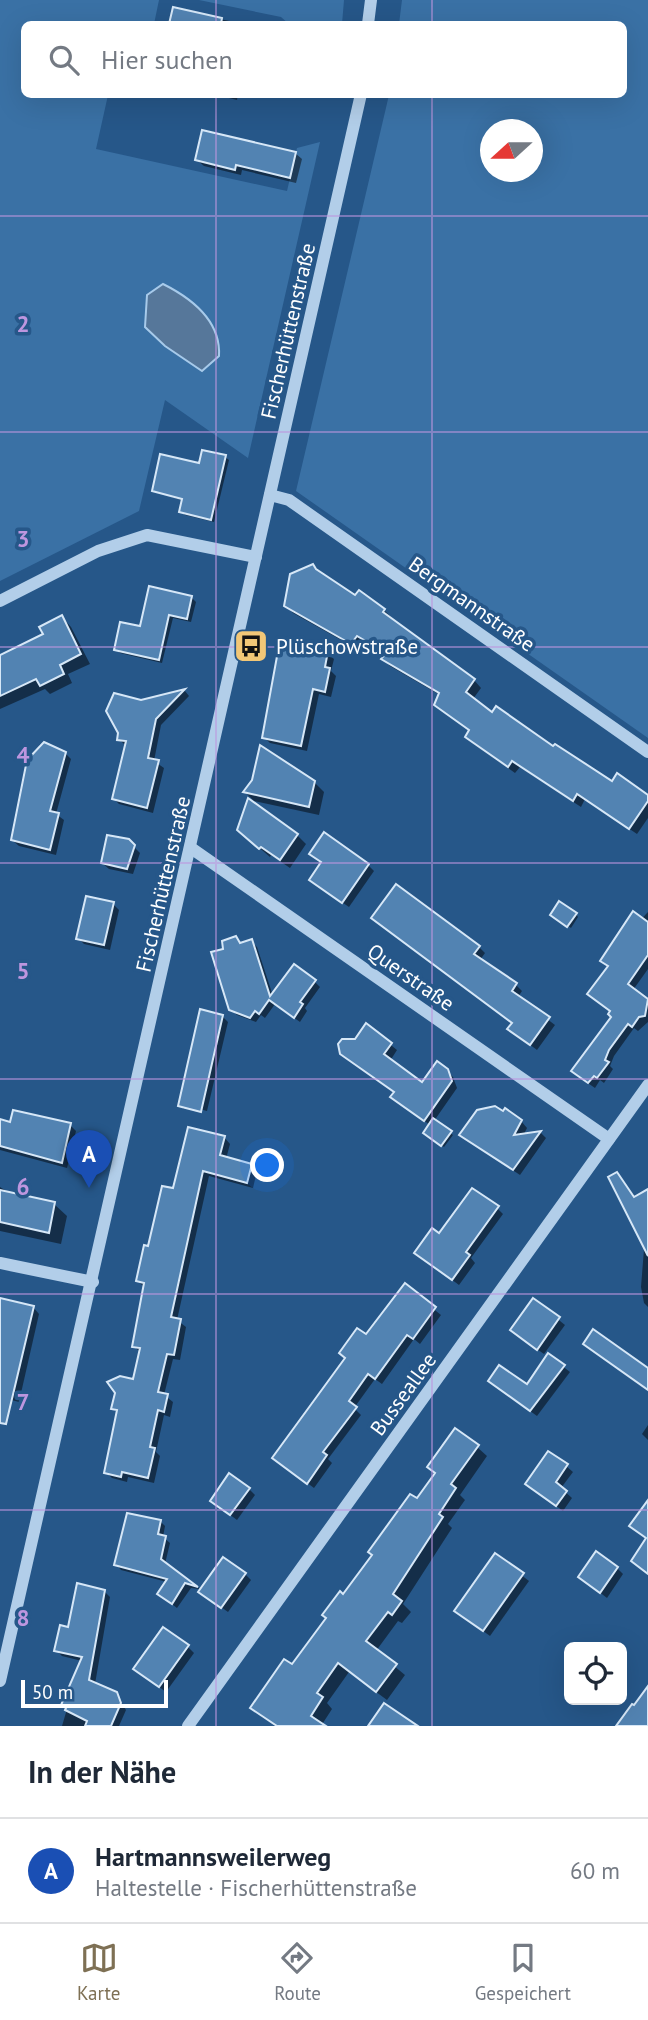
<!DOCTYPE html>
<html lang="de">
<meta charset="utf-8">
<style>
:root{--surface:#fff;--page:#f6f6f7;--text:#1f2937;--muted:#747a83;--line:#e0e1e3;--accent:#7e7054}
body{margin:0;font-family:"PT Sans",sans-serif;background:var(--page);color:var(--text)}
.controls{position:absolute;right:21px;bottom:21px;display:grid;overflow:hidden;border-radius:10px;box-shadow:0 7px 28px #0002}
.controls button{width:63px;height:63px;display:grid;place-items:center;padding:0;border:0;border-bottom:2px solid var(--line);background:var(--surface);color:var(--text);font:35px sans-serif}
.compass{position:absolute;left:480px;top:119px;width:63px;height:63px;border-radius:50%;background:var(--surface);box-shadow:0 7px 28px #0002;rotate:249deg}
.scale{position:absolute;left:21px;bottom:18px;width:147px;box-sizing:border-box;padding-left:7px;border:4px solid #fff;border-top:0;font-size:19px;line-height:24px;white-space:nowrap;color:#fff;-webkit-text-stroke:5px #265789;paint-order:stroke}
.you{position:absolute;left:268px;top:1166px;width:24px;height:24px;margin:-18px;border:5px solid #fff;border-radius:50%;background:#1a73e8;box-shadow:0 0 0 10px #1a73e833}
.badge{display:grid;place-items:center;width:46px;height:46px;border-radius:50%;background:var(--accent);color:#fff;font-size:23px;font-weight:700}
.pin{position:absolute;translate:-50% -58px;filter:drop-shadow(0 2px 4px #0008)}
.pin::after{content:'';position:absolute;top:37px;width:24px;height:21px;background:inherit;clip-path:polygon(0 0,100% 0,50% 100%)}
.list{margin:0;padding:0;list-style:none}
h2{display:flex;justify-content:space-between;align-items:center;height:91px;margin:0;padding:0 28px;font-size:30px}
h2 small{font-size:23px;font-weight:400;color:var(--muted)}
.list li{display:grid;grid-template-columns:46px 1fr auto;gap:21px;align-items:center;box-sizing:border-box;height:105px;padding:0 28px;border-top:2px solid var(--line)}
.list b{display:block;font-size:26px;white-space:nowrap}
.list p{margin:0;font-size:23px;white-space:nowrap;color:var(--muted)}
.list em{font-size:23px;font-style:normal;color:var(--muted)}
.icon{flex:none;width:38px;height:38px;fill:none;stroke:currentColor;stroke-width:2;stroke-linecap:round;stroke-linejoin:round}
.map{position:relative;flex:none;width:648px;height:1726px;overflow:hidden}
.search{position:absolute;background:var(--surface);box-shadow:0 7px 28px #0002;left:21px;right:21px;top:21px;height:77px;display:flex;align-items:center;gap:18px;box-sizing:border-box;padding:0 24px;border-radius:10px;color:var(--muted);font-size:26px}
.sheet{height:196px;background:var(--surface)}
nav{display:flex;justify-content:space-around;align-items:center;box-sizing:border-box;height:98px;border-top:2px solid var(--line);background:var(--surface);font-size:19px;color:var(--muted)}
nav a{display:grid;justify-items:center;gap:4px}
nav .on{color:var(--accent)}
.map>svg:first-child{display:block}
</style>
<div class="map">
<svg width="648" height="1726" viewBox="0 0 648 1726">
<rect width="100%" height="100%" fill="#265789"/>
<g fill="#3a71a5" fill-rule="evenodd">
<polygon points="0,0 159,0 154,24 24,24 24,94 108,95 96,149 287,191 297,148 320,142 248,458 165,400 139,511 0,581"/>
<polygon points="199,0 344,0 342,24 289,24 281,17"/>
<path d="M402,0H648V738L296,491L389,95L624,94V24H399ZM490,130H532V172H490Z"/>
</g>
<path fill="#56779a" stroke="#a7caea" stroke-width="2" d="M163,284C191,298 221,321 219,356L202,371L165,346L145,327L147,295Z"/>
<g fill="#0007">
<polygon points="174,9 243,24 171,24"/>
<polygon points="213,94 238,94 237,100"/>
<polygon points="295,153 302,159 296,183 242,170 241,175 204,166 197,160"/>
<polygon points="225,457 229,460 214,522 185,515 181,512 184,501 154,491 200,465"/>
<polygon points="313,566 356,597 384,610 391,617 390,619 474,680 481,688 473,699 492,714 612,783 648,797 648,818 637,834 585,799 581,807 520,767 515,773 474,744 467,737 471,732 444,712 440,695 390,666 383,659 386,655 364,642 359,650 293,613 286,605"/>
<polygon points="192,598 196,602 191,622 173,618 162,663 120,653 116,649 141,628"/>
<polygon points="62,617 71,627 90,664 68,674 72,683 50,694 45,689 0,709 0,655 46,635"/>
<polygon points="327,653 334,659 331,671 336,676 331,697 319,694 307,751 270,743 264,737"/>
<polygon points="185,691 189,696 161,725 154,761 164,768 153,813 119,804 114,799 125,745 119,739 141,702"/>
<polygon points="65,753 71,759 56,814 64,820 56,855 19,846 12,840"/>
<polygon points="253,781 314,782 324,792 319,815 254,801 245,792"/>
<polygon points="297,835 306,844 290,868 271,855 270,857 249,839"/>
<polygon points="128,841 140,853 133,874 109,869 102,863"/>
<polygon points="368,865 374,871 349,907 318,886"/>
<polygon points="113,904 119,910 110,950 84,944 78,938"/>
<polygon points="648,912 648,969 633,990 648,1001 648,1022 638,1031 634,1028 614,1056 610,1066 613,1069 604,1083 600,1080 595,1088 579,1077 613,1017 609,967 602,961"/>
<polygon points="576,914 578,917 571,928 555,917"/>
<polygon points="380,924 479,947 485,953 480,960 516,985 522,991 518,997 555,1025 537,1050 509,1029 513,1024"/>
<polygon points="235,938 242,944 251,941 257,947 273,996 315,982 320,987 305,1008 307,1011 300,1022 275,1004 265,1018 261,1015 256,1022 237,1015 231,1009 225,950"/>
<polygon points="222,1016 228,1022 207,1111 184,1105 184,1109 180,1105"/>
<polygon points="366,1025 397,1050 390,1061 422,1084 446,1070 453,1077 457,1088 434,1121 453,1135 444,1147 428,1135 430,1125 393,1097 396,1093 356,1040"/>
<polygon points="0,1121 70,1125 76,1131 67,1168 0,1150"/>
<polygon points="521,1121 527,1128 523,1136 541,1133 546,1138 520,1175 468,1140"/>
<polygon points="224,1137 230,1144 226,1159 251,1165 257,1171 253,1188 209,1176 177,1320 186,1327 180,1360 173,1359 164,1395 173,1402 170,1417 164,1415 156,1452 160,1456 154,1483 128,1477 127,1482 112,1478 106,1472 118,1413 113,1408 135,1381 141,1353 134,1346 145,1288 138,1281 174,1190"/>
<polygon points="617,1174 636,1198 648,1197 648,1307 644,1303 641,1287 644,1249"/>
<polygon points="0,1187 11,1194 54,1204 67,1216 61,1244 0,1231"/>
<polygon points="497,1208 503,1214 471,1258 475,1263 459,1285 416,1253 439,1235"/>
<polygon points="405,1286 441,1315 420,1344 414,1339 382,1384 375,1379 354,1408 361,1415 328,1459 332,1463 314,1488 274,1458"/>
<polygon points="0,1300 33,1307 39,1314 19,1402 0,1397"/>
<polygon points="534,1300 565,1325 544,1354 518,1336"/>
<polygon points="585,1343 648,1370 648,1391 593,1351"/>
<polygon points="548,1355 570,1372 537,1416 497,1387 527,1387"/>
<polygon points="648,1425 648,1440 642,1434"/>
<polygon points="477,1447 487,1456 460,1495 465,1500 448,1524 452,1528 403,1604 411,1612 402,1623 398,1621 376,1651 405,1675 387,1700 349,1672 327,1703 332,1709 321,1726 277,1726 262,1717 252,1707 292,1667 417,1501 436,1474 429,1467"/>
<polygon points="566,1466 573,1472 561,1488 572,1498 563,1511 527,1484"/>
<polygon points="249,1489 255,1495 237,1520 218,1506"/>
<polygon points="160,1521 165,1526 163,1537 170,1543 165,1564 200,1589 191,1588 177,1608 159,1594 167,1582 121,1570 116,1564"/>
<polygon points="495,1555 529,1581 490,1636 456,1611"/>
<polygon points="617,1568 623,1574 607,1598 580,1577"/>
<polygon points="245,1574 251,1580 228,1612 207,1597"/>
<polygon points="104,1591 110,1597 95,1684 116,1694 126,1710 119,1726 62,1726 67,1709 63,1705 82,1661 62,1656 56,1650 69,1629"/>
<polygon points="188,1647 194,1653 166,1692 142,1674"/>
</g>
<g fill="#5283b2" stroke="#d6e7f7" stroke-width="2">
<polygon points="173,7 222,18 221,24 169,24"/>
<polygon points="202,130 296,152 290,178 236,165 235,170 195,160"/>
<polygon points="202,450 226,455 211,520 179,512 182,499 152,491 160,454 199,463"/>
<polygon points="313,564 316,569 355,595 359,590 385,609 383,612 475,679 466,692 492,712 496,706 553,746 555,744 612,781 617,773 648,795 648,801 629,829 577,794 573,801 512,761 508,767 465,737 469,730 434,705 439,693 381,659 386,653 357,636 351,644 284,606 290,574"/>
<polygon points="149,586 192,596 187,619 169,615 159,660 114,650 120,622 140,626"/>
<polygon points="62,615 81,654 60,665 64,674 40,686 36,679 0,696 0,655 43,634 39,627"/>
<polygon points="280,640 328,651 325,667 330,668 325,692 313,689 301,746 262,738"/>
<polygon points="185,689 156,719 148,758 159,760 147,808 112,799 126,741 117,740 118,733 106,711 114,693 141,700"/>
<polygon points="44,742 66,752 50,811 59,813 50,850 11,840 27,760"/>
<polygon points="260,745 315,781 309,807 243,792 252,780"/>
<polygon points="248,798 298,834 280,860 261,847 259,849 237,830"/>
<polygon points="324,832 369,864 342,903 309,880 321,862 309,854"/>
<polygon points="107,835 129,839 135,845 127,869 101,863"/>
<polygon points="396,884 480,946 474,954 517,983 512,991 550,1017 530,1045 507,1029 512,1023 371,918"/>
<polygon points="86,896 114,902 104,945 76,939"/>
<polygon points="559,901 577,913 567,927 550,915"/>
<polygon points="633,911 648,922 648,955 628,984 648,999 645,1016 639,1017 632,1027 628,1024 609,1050 605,1060 609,1062 597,1078 594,1076 588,1083 571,1071 611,1017 608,1014 610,1011 587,994 608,966 600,961"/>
<polygon points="236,936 240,943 252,939 270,996 294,964 316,980 300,1002 303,1004 294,1018 269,1000 259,1014 255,1011 250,1018 229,1010 211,952 223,949 222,941"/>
<polygon points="200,1009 223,1015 201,1112 178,1106"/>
<polygon points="366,1023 392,1043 384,1054 422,1082 437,1061 448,1069 452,1081 424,1121 390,1097 394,1092 340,1054 338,1044 342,1039 355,1039"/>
<polygon points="495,1106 503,1111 505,1108 522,1120 514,1135 541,1131 513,1170 459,1135 477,1110"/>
<polygon points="13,1110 71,1123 62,1163 0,1146 0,1119 10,1122"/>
<polygon points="433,1118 452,1131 441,1146 423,1133"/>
<polygon points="188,1127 225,1136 220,1155 252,1164 247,1183 203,1171 171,1317 181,1319 174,1355 167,1354 158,1392 168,1394 164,1412 158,1410 150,1447 155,1448 148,1478 122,1472 121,1477 104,1473 117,1410 111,1409 115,1393 107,1382 120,1376 133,1379 140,1348 132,1347 144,1283 136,1281 144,1245 148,1246 162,1186 173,1188"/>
<polygon points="617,1172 634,1197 648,1189 648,1256 608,1177"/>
<polygon points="472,1188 499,1206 466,1252 470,1255 452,1280 414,1253 432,1228 439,1233"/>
<polygon points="0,1190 55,1202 49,1233 0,1222"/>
<polygon points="405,1283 436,1307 413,1339 407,1335 375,1379 368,1374 349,1401 357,1407 323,1452 327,1455 307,1484 272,1458 345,1358 339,1353 357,1328 366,1334"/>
<polygon points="0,1298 34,1306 6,1424 0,1423"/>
<polygon points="533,1298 560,1317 537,1350 510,1330"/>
<polygon points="593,1329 648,1368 648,1390 583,1344"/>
<polygon points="548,1353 565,1365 530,1411 488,1381 499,1365 527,1384"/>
<polygon points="455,1428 479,1445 451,1484 456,1488 439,1514 443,1517 393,1594 402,1601 392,1615 388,1612 366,1641 397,1664 376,1692 338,1663 317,1693 323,1697 311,1716 326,1726 277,1726 250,1708 284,1659 292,1664 326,1618 322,1615 340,1591 343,1594 372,1555 368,1552 410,1494 417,1498 435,1473 427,1467"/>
<polygon points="548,1451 568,1464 556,1482 567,1491 556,1506 525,1484"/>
<polygon points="229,1473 250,1488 230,1515 210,1501"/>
<polygon points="648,1500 648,1574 631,1561 646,1538 629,1526"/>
<polygon points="127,1513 161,1520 158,1534 166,1536 161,1559 198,1587 185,1583 172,1604 157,1594 167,1579 114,1565"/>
<polygon points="596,1551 618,1567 600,1593 578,1577"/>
<polygon points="495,1553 524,1573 483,1631 454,1611"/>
<polygon points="223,1557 246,1573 221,1608 198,1592"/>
<polygon points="77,1583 105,1590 89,1680 117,1692 121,1703 111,1726 85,1726 87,1721 65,1710 66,1708 61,1705 82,1657 54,1651 60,1625 68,1627"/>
<polygon points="163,1627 189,1645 159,1687 133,1669"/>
<polygon points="648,1686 648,1726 616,1726 632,1704 634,1705"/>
<polygon points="384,1703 418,1726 368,1726"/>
</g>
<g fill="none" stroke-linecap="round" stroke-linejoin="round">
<g stroke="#b2cee9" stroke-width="12">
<polyline points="368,24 371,0"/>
<polyline points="270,495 289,500 648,752"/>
<polyline points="0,601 98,551 147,535 256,557"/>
<polyline points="191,848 609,1139"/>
<polyline points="0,1263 93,1282"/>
<polyline points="0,1681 361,94"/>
<polyline points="188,1726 648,1085"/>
</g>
</g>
<path fill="none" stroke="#bd96df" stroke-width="2" stroke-opacity="0.55" d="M216,0V24M432,0V24M216,94V1726M432,94V1726M0,216H648M0,432H648M0,647H648M0,863H648M0,1079H648M0,1294H648M0,1510H648"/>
<defs>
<g id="bus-square" transform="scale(1.75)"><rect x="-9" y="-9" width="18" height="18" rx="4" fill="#f2c777" stroke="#265789"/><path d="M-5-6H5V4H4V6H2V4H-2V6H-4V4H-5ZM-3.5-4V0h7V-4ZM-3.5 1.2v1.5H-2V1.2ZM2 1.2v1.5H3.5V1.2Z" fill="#111"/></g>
</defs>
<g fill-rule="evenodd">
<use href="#bus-square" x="251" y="646"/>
</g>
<g text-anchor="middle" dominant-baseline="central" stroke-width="7" stroke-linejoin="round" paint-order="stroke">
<g font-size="21" fill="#fff" stroke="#265789">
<text transform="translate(288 331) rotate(-77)">Fischerhüttenstraße</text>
<text transform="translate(472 604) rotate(35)">Bergmannstraße</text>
<text transform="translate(163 884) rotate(-77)">Fischerhüttenstraße</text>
<text transform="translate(411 977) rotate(35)">Querstraße</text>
<text transform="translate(403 1394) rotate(-54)">Busseallee</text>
</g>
<g font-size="21" fill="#fff" stroke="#265789" text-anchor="start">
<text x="276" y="646">Plüschowstraße</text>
</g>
</g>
<g font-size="23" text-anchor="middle" font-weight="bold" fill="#bd96df" stroke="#265789" stroke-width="7" stroke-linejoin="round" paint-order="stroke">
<text x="23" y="332">2</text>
<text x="23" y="547">3</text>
<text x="23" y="763">4</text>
<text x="23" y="979">5</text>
<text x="23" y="1195">6</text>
<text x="23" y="1410">7</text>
<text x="23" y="1626">8</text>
</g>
</svg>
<div class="controls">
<button><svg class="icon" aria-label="locate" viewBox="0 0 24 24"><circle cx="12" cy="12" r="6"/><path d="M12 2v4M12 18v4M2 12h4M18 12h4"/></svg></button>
</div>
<svg class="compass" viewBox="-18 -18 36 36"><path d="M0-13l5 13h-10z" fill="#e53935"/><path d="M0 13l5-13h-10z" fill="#747a83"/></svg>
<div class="scale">50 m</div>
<div class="you"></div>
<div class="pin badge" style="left:89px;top:1188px;background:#1a4fb4">A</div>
<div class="search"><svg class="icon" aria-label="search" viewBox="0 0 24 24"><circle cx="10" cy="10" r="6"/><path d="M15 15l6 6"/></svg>Hier suchen</div>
</div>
<section class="sheet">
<h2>In der Nähe<small></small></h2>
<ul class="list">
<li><span class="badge" style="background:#1a4fb4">A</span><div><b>Hartmannsweilerweg</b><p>Haltestelle · Fischerhüttenstraße</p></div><em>60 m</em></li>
</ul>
</section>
<nav>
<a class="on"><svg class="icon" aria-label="map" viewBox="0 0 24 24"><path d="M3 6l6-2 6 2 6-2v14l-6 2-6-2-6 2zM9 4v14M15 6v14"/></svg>Karte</a>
<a><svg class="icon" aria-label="directions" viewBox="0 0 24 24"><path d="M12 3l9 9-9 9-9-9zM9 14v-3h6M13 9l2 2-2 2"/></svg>Route</a>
<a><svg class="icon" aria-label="saved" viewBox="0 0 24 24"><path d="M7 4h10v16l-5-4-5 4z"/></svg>Gespeichert</a>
</nav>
